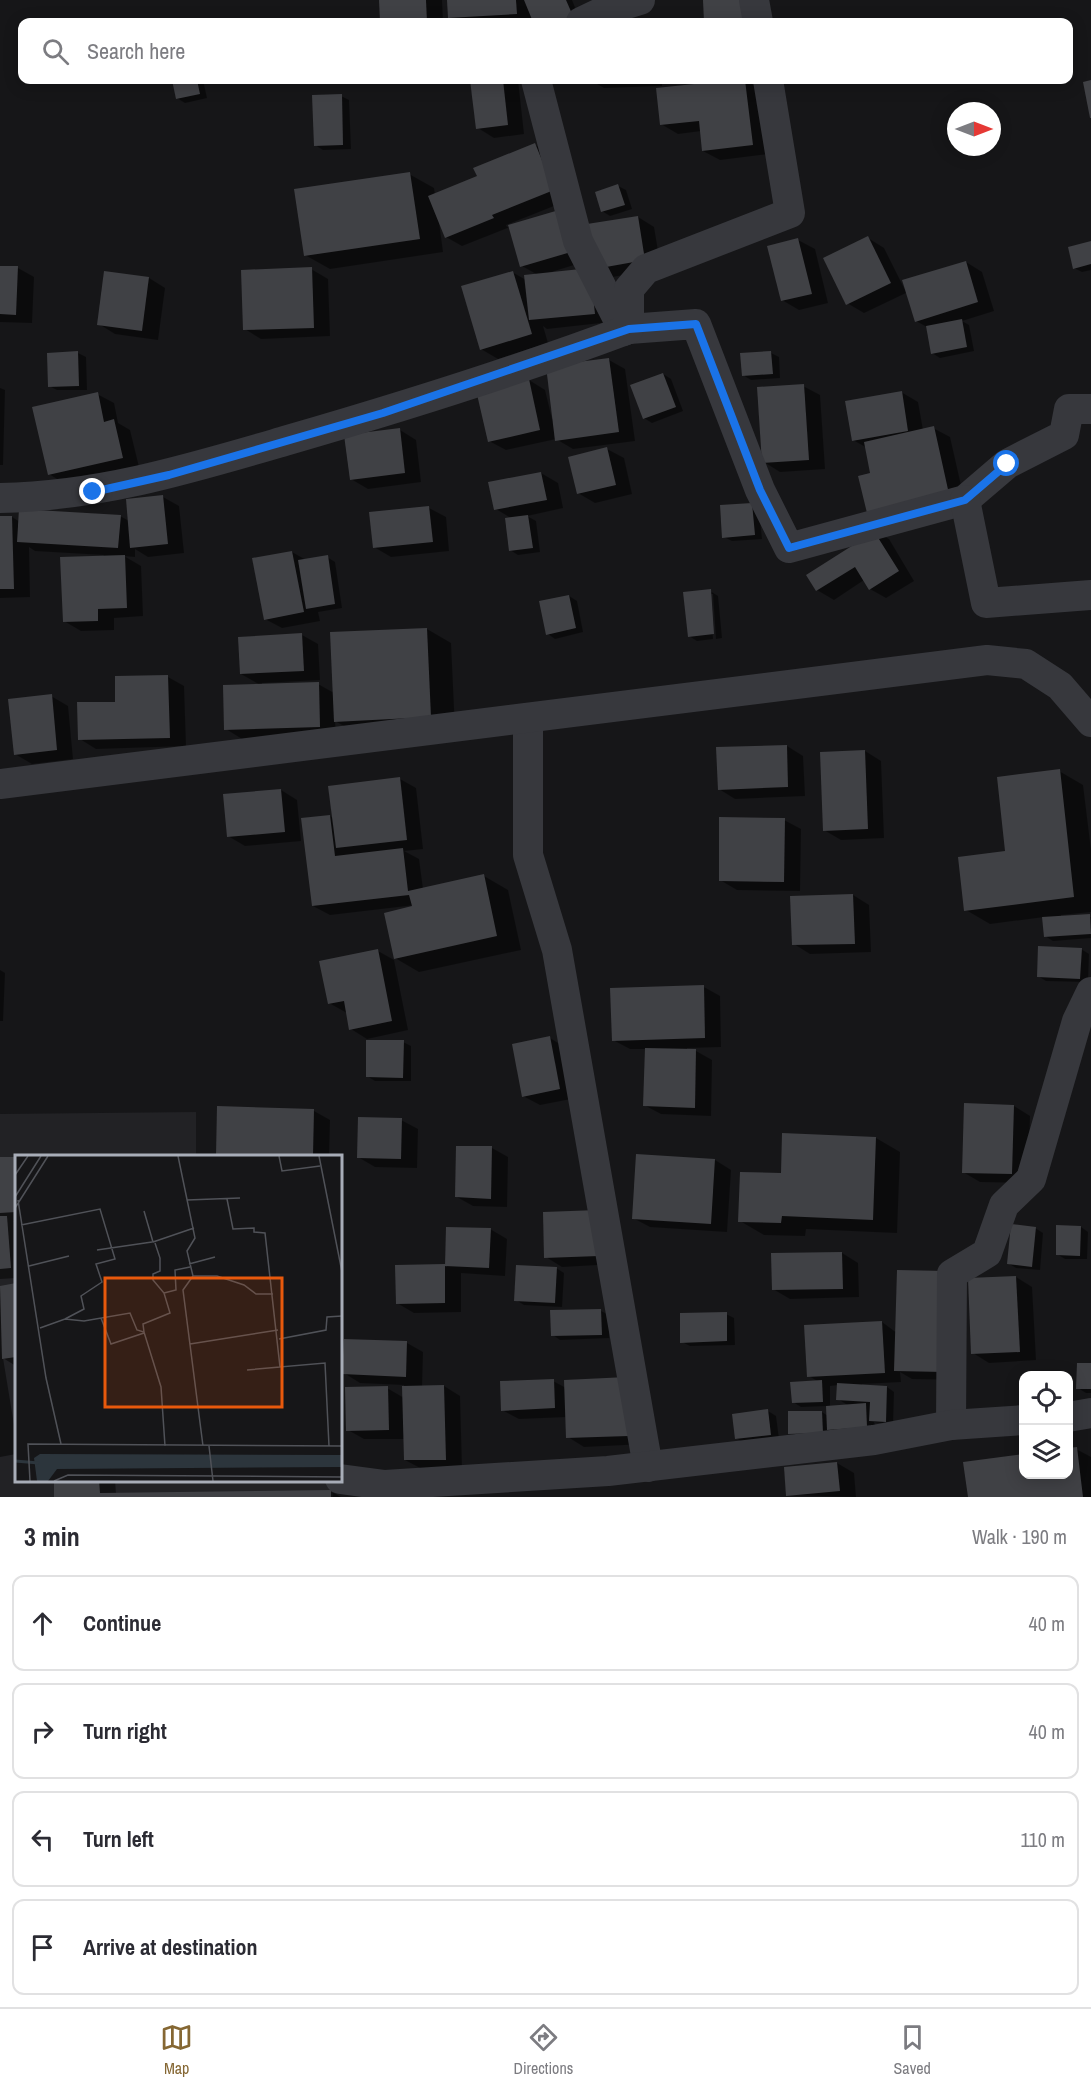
<!DOCTYPE html>
<meta charset="utf-8">
<style>
:root{--surface:#fff;--page:#f2f2f3;--text:#2b2b33;--muted:#7c7c81;--line:#e1e1e2;--accent:#856733}
body{margin:0;font-family:"Archivo Narrow",sans-serif;background:var(--page);color:var(--text)}
.controls{position:absolute;right:18px;bottom:18px;display:grid;overflow:hidden;border-radius:12px;box-shadow:0 3px 15px #0003}
.controls button{width:54px;height:54px;display:grid;place-items:center;padding:0;border:0;border-bottom:2px solid var(--line);background:var(--surface);color:var(--text);font:30px sans-serif}
.compass{position:absolute;left:947px;top:102px;width:54px;height:54px;border-radius:50%;background:var(--surface);box-shadow:0 3px 15px #0003;rotate:90deg}
.stop{position:absolute;width:18px;height:18px;margin:-14px;border:4px solid #1a73e8;border-radius:50%;background:#fff}
.stop.end{background:#1a73e8;border-color:#fff;box-shadow:0 2px 6px #0008}
.list{margin:0;padding:0;list-style:none}
h2{display:flex;justify-content:space-between;align-items:center;height:78px;margin:0;padding:0 24px;font-size:26px}
h2 small{font-size:20px;font-weight:400;color:var(--muted)}
.list li{display:grid;grid-template-columns:39px 1fr auto;gap:18px;align-items:center;box-sizing:border-box;height:96px;margin:0 12px 12px;padding:0 12px;border:2px solid var(--line);border-radius:12px}
.list b{display:block;font-size:22px;white-space:nowrap}
.list em{font-size:20px;font-style:normal;color:var(--muted)}
.icon{flex:none;width:33px;height:33px;fill:none;stroke:currentColor;stroke-width:2;stroke-linecap:round;stroke-linejoin:round}
.map{position:relative;flex:none;width:1091px;height:1497px;overflow:hidden}
.search{position:absolute;background:var(--surface);box-shadow:0 3px 15px #0003;left:18px;right:18px;top:18px;height:66px;display:flex;align-items:center;gap:15px;box-sizing:border-box;padding:0 21px;border-radius:12px;color:var(--muted);font-size:22px}
.sheet{height:510px;background:var(--surface)}
nav{display:flex;justify-content:space-around;align-items:center;box-sizing:border-box;height:84px;border-top:2px solid var(--line);background:var(--surface);font-size:16px;color:var(--muted)}
nav a{display:grid;justify-items:center;gap:3px}
nav .on{color:var(--accent)}
.map>svg:first-child{display:block}
</style>
<div class="map">
<svg width="1091" height="1497" viewBox="0 0 1091 1497">
<rect width="100%" height="100%" fill="#161618"/>
<polygon fill="#222225" points="196,1112 196,1156 16,1156 16,1480 332,1481 333,1497 0,1497 0,1114"/>
<g fill="#0007" fill-rule="evenodd">
<polygon points="380,0 442,0 443,22 381,22"/>
<polygon points="449,0 572,0 580,20 458,22 450,18"/>
<polygon points="704,0 765,22 705,22"/>
<polygon points="698,21 700,22 673,22"/>
<polygon points="173,80 203,80 207,98 185,103 177,98"/>
<polygon points="472,80 518,80 524,134 494,138 478,128"/>
<polygon points="590,80 662,80 662,86 604,88"/>
<polygon points="745,80 761,89 769,154 720,160 703,151 701,131 678,134 661,124 657,90"/>
<polygon points="341,96 349,100 351,149 323,150 315,145"/>
<polygon points="535,145 552,154 569,200 506,225 507,227 559,211 587,261 548,273 589,270 610,322 547,329 543,326 548,343 498,359 481,349 512,272 526,280 538,275 522,266 510,227 462,246 446,237 439,222 443,252 330,269 305,255 409,174 434,188 435,195 479,177"/>
<polygon points="618,186 626,190 632,209 610,216 602,211"/>
<polygon points="638,217 654,227 661,269 612,277 596,268"/>
<polygon points="868,238 884,248 905,290 966,262 982,272 994,311 962,321 969,325 974,351 940,358 932,353 927,327 916,321 908,292 864,313 847,303"/>
<polygon points="798,240 815,249 828,303 799,310 782,300"/>
<polygon points="1091,243 1091,270 1082,272 1074,268"/>
<polygon points="0,267 18,268 34,277 32,323 0,322"/>
<polygon points="311,269 328,279 330,336 261,339 245,329"/>
<polygon points="149,278 165,288 158,340 115,334 99,324"/>
<polygon points="78,353 86,357 87,390 57,390 49,386"/>
<polygon points="771,353 779,357 780,378 751,380 743,375"/>
<polygon points="609,360 625,369 635,441 573,449 556,439 506,450 489,441 529,380 545,390 552,419 554,419"/>
<polygon points="663,374 671,379 683,411 652,423 644,418"/>
<polygon points="803,386 820,395 825,469 780,472 764,462"/>
<polygon points="0,388 5,390 3,465 0,465"/>
<polygon points="901,392 918,402 923,430 933,428 950,437 965,503 853,440"/>
<polygon points="97,394 114,403 118,423 130,430 139,467 65,484 49,474"/>
<polygon points="400,430 416,440 421,482 368,489 351,479"/>
<polygon points="607,449 624,458 632,494 595,503 578,493"/>
<polygon points="541,473 558,483 563,508 527,516 536,521 540,552 518,555 510,550 511,518 496,509"/>
<polygon points="163,497 179,506 184,553 148,557 135,549 135,557 124,556 141,566 143,616 114,618 114,630 81,631 64,621 104,555 35,551 29,547 30,597 0,598 0,518 12,517 20,522 120,516 129,521"/>
<polygon points="722,506 759,509 762,539 732,541 724,537"/>
<polygon points="429,508 446,517 449,551 391,557 374,547"/>
<polygon points="872,530 889,539 914,581 886,598 870,589 864,580 834,600 817,590"/>
<polygon points="292,552 306,560 327,557 335,562 342,608 318,612 320,621 282,628 265,619"/>
<polygon points="710,591 718,596 722,638 716,639 713,594 710,594 713,639 697,641 689,636"/>
<polygon points="569,596 577,601 583,632 555,639 548,634"/>
<polygon points="427,629 451,643 455,730 360,735 335,721 336,735 242,739 226,729 262,686 241,674 302,635 318,644 320,680 262,683 262,686 318,684 334,693"/>
<polygon points="168,677 184,686 186,746 96,749 80,739"/>
<polygon points="51,696 68,706 73,759 32,764 15,754"/>
<polygon points="787,746 803,756 805,796 735,799 719,789"/>
<polygon points="865,751 881,761 884,838 841,840 824,830"/>
<polygon points="1059,771 1083,785 1091,850 1091,912 1061,915 1061,918 1091,917 1091,938 1053,941 1045,936 1044,917 990,924 966,910"/>
<polygon points="400,779 416,788 423,849 404,851 419,859 423,889 484,876 508,890 521,950 419,972 395,958 415,905 330,915 313,906 330,816 334,819"/>
<polygon points="281,790 297,800 301,841 245,846 228,836"/>
<polygon points="784,820 801,829 800,891 737,890 720,880"/>
<polygon points="853,895 869,905 871,952 810,954 794,944"/>
<polygon points="1081,949 1089,954 1088,982 1046,981 1038,976"/>
<polygon points="378,951 394,960 408,1030 367,1039 351,1029 347,1013 329,1003"/>
<polygon points="0,970 5,973 3,1021 0,1021"/>
<polygon points="704,987 720,996 721,1047 687,1048 687,1050 696,1051 712,1060 711,1116 661,1114 644,1105 646,1049 630,1049 613,1040"/>
<polygon points="550,1038 566,1048 576,1098 540,1105 523,1096"/>
<polygon points="403,1042 411,1046 411,1081 375,1081 367,1076"/>
<polygon points="1014,1106 1030,1116 1028,1183 980,1182 963,1172"/>
<polygon points="314,1111 330,1120 329,1156 217,1156"/>
<polygon points="401,1120 418,1129 417,1168 375,1167 358,1157"/>
<polygon points="876,1138 900,1152 897,1233 806,1229 805,1236 764,1235 740,1221 782,1175"/>
<polygon points="492,1148 508,1157 507,1207 473,1206 457,1197"/>
<polygon points="0,1159 16,1159 16,1221 13,1221 16,1223 16,1278 0,1279"/>
<polygon points="715,1160 731,1170 727,1232 650,1227 633,1218"/>
<polygon points="544,1213 615,1264 562,1267 546,1257"/>
<polygon points="1081,1227 1088,1232 1087,1259 1065,1259 1057,1254"/>
<polygon points="448,1228 490,1229 507,1239 505,1276 461,1273 461,1312 414,1313 397,1303 444,1266 447,1267"/>
<polygon points="1035,1228 1043,1233 1040,1270 1016,1268 1008,1263"/>
<polygon points="842,1253 858,1263 859,1297 790,1299 773,1289"/>
<polygon points="556,1268 564,1273 562,1307 524,1305 516,1300"/>
<polygon points="1016,1277 1032,1287 1036,1360 989,1363 973,1353"/>
<polygon points="16,1284 16,1366 3,1358 16,1437 16,1454 0,1457 0,1287"/>
<polygon points="601,1311 609,1315 609,1338 560,1340 553,1335"/>
<polygon points="726,1314 734,1318 735,1345 690,1346 682,1342"/>
<path d="M882,1322L960,1380L912,1379L900,1372L901,1382L862,1384V1386L887,1387L894,1392L893,1425L874,1422L875,1425L834,1428V1431L798,1437L790,1433L822,1412L828,1416L827,1406L801,1407L793,1402L819,1382L809,1376ZM838,1385V1399L849,1406L830,1407V1386Z"/>
<polygon points="407,1343 423,1352 422,1387 444,1386 460,1396 462,1469 422,1469 405,1460 405,1439 364,1439 348,1430 387,1388 404,1398 404,1385 360,1383 344,1373"/>
<polygon points="1091,1365 1091,1393 1086,1393 1078,1388"/>
<polygon points="553,1381 566,1388 645,1444 584,1447 568,1437 567,1417 519,1419 502,1410"/>
<polygon points="768,1411 776,1416 779,1439 744,1443 736,1438"/>
<polygon points="1076,1449 1091,1457 1091,1497 970,1497 1024,1474 1068,1474"/>
<polygon points="837,1463 854,1473 856,1497 787,1495"/>
<polygon points="56,1480 115,1480 116,1494 330,1491 341,1497 56,1497"/>
</g>
<g fill="#404145">
<polygon points="379,0 426,0 427,22 380,22"/>
<polygon points="447,0 516,0 517,14 448,18"/>
<polygon points="524,0 566,0 573,16 557,22 533,22"/>
<polygon points="703,0 748,0 749,22 704,22"/>
<polygon points="172,80 197,80 200,94 176,99"/>
<polygon points="470,80 503,80 508,125 476,129"/>
<polygon points="732,80 745,80 753,145 702,151 699,121 660,125 656,88"/>
<polygon points="1091,80 1091,118 1090,118 1083,82"/>
<polygon points="342,94 343,145 314,146 312,95"/>
<polygon points="535,143 554,190 492,215 494,218 445,238 428,196 477,176 473,168"/>
<polygon points="410,172 420,239 304,256 294,189"/>
<polygon points="618,184 625,205 601,212 595,192"/>
<polygon points="559,210 571,252 520,267 508,225"/>
<polygon points="638,216 645,260 595,269 587,224"/>
<polygon points="868,236 891,283 846,305 823,258"/>
<polygon points="798,238 812,294 781,301 767,246"/>
<polygon points="1091,241 1091,264 1073,269 1068,247"/>
<polygon points="966,261 978,302 915,322 902,280"/>
<polygon points="0,266 18,266 16,315 0,314"/>
<polygon points="312,267 314,328 243,330 241,270"/>
<polygon points="590,268 595,314 529,320 524,275"/>
<polygon points="104,271 149,277 142,331 97,325"/>
<polygon points="513,271 532,334 480,350 461,286"/>
<polygon points="962,319 967,347 931,354 926,326"/>
<polygon points="78,351 79,386 48,387 47,353"/>
<polygon points="771,351 773,374 742,376 740,353"/>
<polygon points="609,358 619,432 555,441 546,366"/>
<polygon points="663,373 676,407 643,419 630,385"/>
<polygon points="529,379 540,430 488,442 476,390"/>
<polygon points="804,384 809,460 762,463 757,387"/>
<polygon points="902,391 908,431 852,441 845,401"/>
<polygon points="98,392 104,422 114,419 123,458 48,475 32,407"/>
<polygon points="934,426 949,494 867,513 858,476 870,473 864,442"/>
<polygon points="400,428 405,473 350,480 344,435"/>
<polygon points="607,447 616,485 577,494 568,457"/>
<polygon points="541,472 547,500 494,510 488,482"/>
<polygon points="163,495 168,544 130,548 126,499"/>
<polygon points="752,503 755,535 722,538 720,505"/>
<polygon points="429,506 433,542 373,548 369,512"/>
<polygon points="19,509 121,515 118,548 17,542"/>
<polygon points="528,515 533,548 509,551 505,518"/>
<polygon points="0,516 12,516 14,589 0,589"/>
<polygon points="872,528 899,571 869,590 855,567 816,591 806,575 858,542"/>
<polygon points="292,551 304,612 264,620 252,558"/>
<polygon points="125,555 127,608 98,609 98,621 63,622 60,557"/>
<polygon points="328,555 335,604 306,609 298,560"/>
<polygon points="711,589 714,634 688,637 683,592"/>
<polygon points="569,595 576,628 546,635 539,601"/>
<polygon points="427,628 431,717 334,722 330,632"/>
<polygon points="302,633 304,671 240,674 238,637"/>
<polygon points="168,675 170,738 78,740 77,702 115,702 115,676"/>
<polygon points="319,682 320,727 224,730 223,685"/>
<polygon points="52,694 57,750 14,755 8,699"/>
<polygon points="787,745 788,787 718,790 716,747"/>
<polygon points="865,750 868,829 823,831 820,752"/>
<polygon points="1060,769 1074,897 964,911 958,857 1005,851 997,777"/>
<polygon points="400,777 407,840 336,848 328,786"/>
<polygon points="281,789 285,832 227,837 223,794"/>
<polygon points="330,815 335,856 403,848 408,891 484,874 497,936 394,959 384,913 412,906 409,895 312,906 301,818"/>
<polygon points="719,817 785,818 784,882 719,881"/>
<polygon points="853,894 855,944 792,945 790,896"/>
<polygon points="1090,914 1091,934 1044,937 1042,917"/>
<polygon points="1038,946 1082,948 1080,979 1037,977"/>
<polygon points="378,949 392,1021 349,1030 344,1001 328,1004 319,961"/>
<polygon points="704,985 705,1038 612,1041 610,988"/>
<polygon points="550,1036 560,1089 522,1097 512,1044"/>
<polygon points="366,1040 404,1040 403,1078 366,1077"/>
<polygon points="645,1048 696,1049 695,1108 643,1106"/>
<polygon points="964,1103 1014,1105 1012,1174 962,1173"/>
<polygon points="217,1106 314,1109 313,1156 216,1156"/>
<polygon points="358,1117 402,1118 401,1159 357,1158"/>
<polygon points="782,1133 876,1137 873,1220 782,1216 781,1223 738,1222 740,1172 781,1173"/>
<polygon points="456,1146 492,1146 491,1199 455,1197"/>
<polygon points="636,1154 715,1159 711,1224 632,1219"/>
<polygon points="0,1157 16,1157 16,1212 0,1213"/>
<polygon points="598,1210 599,1256 544,1258 543,1212"/>
<polygon points="0,1216 7,1216 11,1268 0,1269"/>
<polygon points="1011,1224 1036,1227 1032,1267 1007,1264"/>
<polygon points="1056,1225 1081,1226 1080,1256 1056,1255"/>
<polygon points="446,1227 491,1228 489,1268 445,1266"/>
<polygon points="842,1252 843,1289 772,1290 771,1253"/>
<polygon points="445,1264 445,1303 396,1304 395,1265"/>
<polygon points="516,1265 557,1267 555,1303 514,1301"/>
<polygon points="897,1270 946,1271 944,1372 894,1371"/>
<polygon points="1016,1276 1020,1352 971,1354 968,1278"/>
<polygon points="16,1283 16,1357 2,1359 0,1286"/>
<polygon points="601,1309 602,1335 551,1336 550,1310"/>
<polygon points="727,1312 727,1341 680,1343 680,1313"/>
<polygon points="882,1321 885,1373 807,1377 804,1325"/>
<polygon points="344,1339 407,1341 406,1377 342,1374"/>
<polygon points="1077,1363 1091,1363 1091,1389 1076,1389"/>
<polygon points="627,1377 629,1436 566,1438 564,1380"/>
<polygon points="554,1379 555,1408 501,1411 500,1381"/>
<polygon points="822,1380 823,1402 792,1403 790,1382"/>
<polygon points="837,1383 887,1386 886,1422 869,1421 870,1402 836,1400"/>
<polygon points="444,1385 446,1460 404,1460 402,1386"/>
<polygon points="388,1386 389,1430 346,1431 345,1387"/>
<polygon points="866,1403 867,1427 827,1430 826,1406"/>
<polygon points="768,1409 771,1435 735,1439 732,1414"/>
<polygon points="788,1411 822,1411 823,1433 788,1434"/>
<polygon points="1077,1447 1083,1497 968,1497 963,1462 1024,1454 1024,1474 1068,1474 1068,1448"/>
<polygon points="837,1462 840,1491 786,1496 784,1467"/>
<polygon points="54,1480 99,1480 100,1493 331,1490 331,1497 54,1497"/>
</g>
<g fill="none" stroke-linecap="round" stroke-linejoin="round">
<g stroke="#37383d" stroke-width="30">
<polyline points="754,0 758,22"/>
<polyline points="581,22 604,11 640,0"/>
<polyline points="536,80 578,241 624,331"/>
<polyline points="629,329 696,324 760,490 789,548 965,500 1007,464 1064,435 1069,409 1091,409"/>
<path d="M0,498C101,496 192,468 288,440C402,407 517,371 629,329V289L646,269L790,213L768,80"/>
<polyline points="965,500 986,603 1091,595"/>
<polyline points="528,718 528,855 557,950 648,1467"/>
<polyline points="0,784 987,660 1026,664 1060,686 1091,722"/>
<polyline points="1068,1417 1091,1413"/>
<polyline points="951,1425 952,1274 987,1253 1004,1205 1031,1179 1077,1021 1091,992"/>
<polyline points="340,1479 385,1485 608,1471 874,1440 951,1425 1024,1420"/>
</g>
</g>
<g fill="none" stroke-linecap="round" stroke-linejoin="round">
<polyline stroke="#1a73e8" stroke-width="8" points="93,492 169,475 383,413 629,329 696,324 760,490 789,548 965,500 1007,464"/>
</g>
<g transform="translate(15 1155)">
<rect width="327" height="327" fill="#161618"/>
<path d="M25,299L327,300V312L42,314L33,326H22L19,303Z" fill="#2c353c"/>
<path fill="none" stroke="#2c353c" stroke-width="3" d="M0,306L24,308"/>
<path fill="none" stroke="#505258" stroke-width="1.5" d="M163,1L180,83L172,96L178,121H202L229,130L241,139H258M264,1L267,16L305,11M304,1L327,117M0,20L13,1M0,42L26,1M212,44L218,74L239,73V77L250,78L265,212L310,208L314,291M3,45L31,223L46,289M172,45L225,43M0,53L33,1M129,56L138,87L179,73M6,70L85,54L100,104L81,109L87,127L66,141L69,154L50,164M82,95L137,87M174,109L200,102M14,111L54,101M178,121L168,135L188,291M149,138L161,135L160,115L175,112M86,163L96,189L129,178M25,173L50,164L69,166L115,158L122,175L129,177L146,232L150,291M129,177L128,169L155,158L149,138L138,125V119L145,116V103L140,88M264,184L311,175L312,162L327,161M175,189L263,175M232,215L265,212M194,291L198,326M15,326L13,289L327,291M39,326L53,320L327,322"/>
<path fill="#e8590c" fill-opacity="0.15" stroke="#e8590c" stroke-width="3" d="M90,123H267V252H90Z"/>
<rect width="327" height="327" fill="none" stroke="#a8adb8" stroke-width="3"/>
</g>
</svg>
<div class="controls">
<button><svg class="icon" aria-label="locate" viewBox="0 0 24 24"><circle cx="12" cy="12" r="6"/><path d="M12 2v4M12 18v4M2 12h4M18 12h4"/></svg></button>
<button><svg class="icon" aria-label="layers" viewBox="0 0 24 24"><path d="M12 4l9 5-9 5-9-5zM3 14l9 5 9-5"/></svg></button>
</div>
<svg class="compass" viewBox="-18 -18 36 36"><path d="M0-13l5 13h-10z" fill="#e53935"/><path d="M0 13l5-13h-10z" fill="#7c7c81"/></svg>
<div class="stop" style="left:1007px;top:464px"></div>
<div class="stop end" style="left:93px;top:492px"></div>
<div class="search"><svg class="icon" aria-label="search" viewBox="0 0 24 24"><circle cx="10" cy="10" r="6"/><path d="M15 15l6 6"/></svg>Search here</div>
</div>
<section class="sheet">
<h2>3 min<small>Walk · 190 m</small></h2>
<ul class="list">
<li><svg class="icon" aria-label="ahead" viewBox="0 0 24 24"><path d="M12 20V5M6 11l6-6 6 6"/></svg><div><b>Continue</b></div><em>40 m</em></li>
<li><svg class="icon" aria-label="right" viewBox="0 0 24 24"><path d="M7 20v-9h11M14 6l5 5-5 5"/></svg><div><b>Turn right</b></div><em>40 m</em></li>
<li><svg class="icon" aria-label="left" viewBox="0 0 24 24"><path d="M17 20v-9H6M10 6l-5 5 5 5"/></svg><div><b>Turn left</b></div><em>110 m</em></li>
<li><svg class="icon" aria-label="arrive" viewBox="0 0 24 24"><path d="M6 21V4h12l-3 4 3 4H6"/></svg><div><b>Arrive at destination</b></div></li>
</ul>
</section>
<nav>
<a class="on"><svg class="icon" aria-label="map" viewBox="0 0 24 24"><path d="M3 6l6-2 6 2 6-2v14l-6 2-6-2-6 2zM9 4v14M15 6v14"/></svg>Map</a>
<a><svg class="icon" aria-label="directions" viewBox="0 0 24 24"><path d="M12 3l9 9-9 9-9-9zM9 14v-3h6M13 9l2 2-2 2"/></svg>Directions</a>
<a><svg class="icon" aria-label="saved" viewBox="0 0 24 24"><path d="M7 4h10v16l-5-4-5 4z"/></svg>Saved</a>
</nav>
